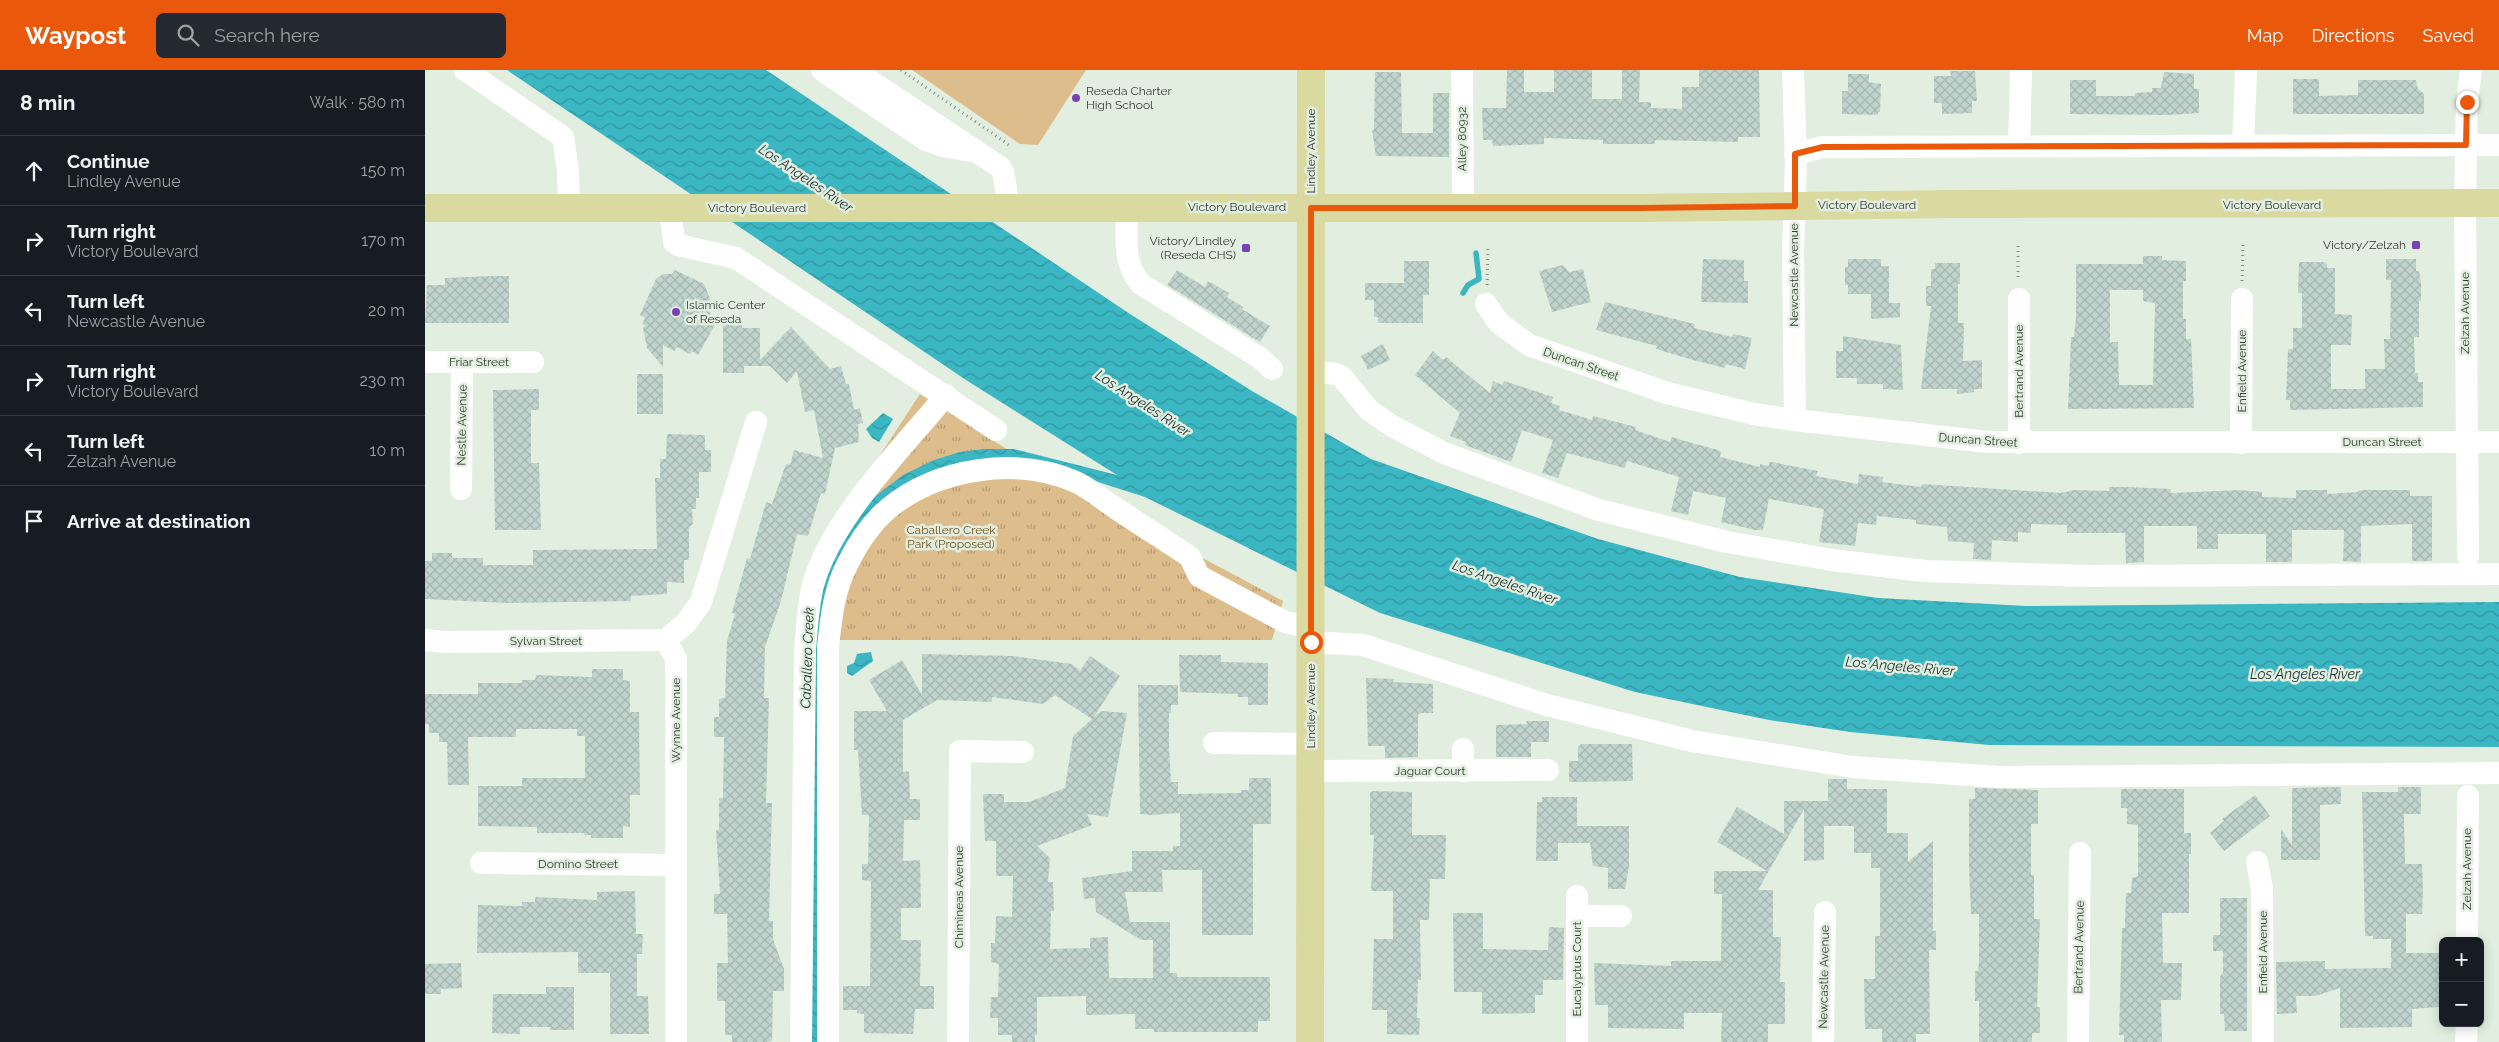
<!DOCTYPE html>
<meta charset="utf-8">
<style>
:root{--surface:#171b24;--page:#242831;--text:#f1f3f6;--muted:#9ea1a6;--line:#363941;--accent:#ea580c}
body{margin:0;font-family:Raleway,sans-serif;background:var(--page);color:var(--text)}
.controls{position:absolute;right:15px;bottom:15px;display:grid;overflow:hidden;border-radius:8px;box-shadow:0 2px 12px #0003}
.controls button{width:45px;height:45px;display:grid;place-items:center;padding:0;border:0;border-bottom:1px solid var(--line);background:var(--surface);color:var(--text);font:25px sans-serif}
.stop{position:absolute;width:15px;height:15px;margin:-11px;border:4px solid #ea580c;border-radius:50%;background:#fff}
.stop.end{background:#ea580c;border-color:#fff;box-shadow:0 1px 5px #0008}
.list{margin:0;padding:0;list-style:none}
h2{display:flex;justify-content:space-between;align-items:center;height:65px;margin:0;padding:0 20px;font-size:21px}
h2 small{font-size:16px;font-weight:400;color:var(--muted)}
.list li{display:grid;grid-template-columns:32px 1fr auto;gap:15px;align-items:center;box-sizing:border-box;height:70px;padding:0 20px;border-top:1px solid var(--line)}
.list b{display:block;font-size:19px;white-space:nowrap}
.list p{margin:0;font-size:16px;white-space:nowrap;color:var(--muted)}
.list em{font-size:16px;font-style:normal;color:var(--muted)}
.icon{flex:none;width:28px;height:28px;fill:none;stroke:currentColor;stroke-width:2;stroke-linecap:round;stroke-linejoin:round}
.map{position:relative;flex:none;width:2074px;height:972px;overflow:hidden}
header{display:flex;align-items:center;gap:30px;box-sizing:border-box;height:70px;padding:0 25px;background:var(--accent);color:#fff}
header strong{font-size:24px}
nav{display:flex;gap:28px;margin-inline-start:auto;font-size:18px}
.search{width:350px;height:45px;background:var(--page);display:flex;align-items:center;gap:12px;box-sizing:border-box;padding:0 18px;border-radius:8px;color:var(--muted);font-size:19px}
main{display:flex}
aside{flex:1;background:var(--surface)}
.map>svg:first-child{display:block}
</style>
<header>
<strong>Waypost</strong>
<div class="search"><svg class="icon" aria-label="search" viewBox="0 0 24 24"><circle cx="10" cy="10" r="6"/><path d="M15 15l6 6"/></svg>Search here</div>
<nav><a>Map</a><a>Directions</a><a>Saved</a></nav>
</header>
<main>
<aside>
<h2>8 min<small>Walk · 580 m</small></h2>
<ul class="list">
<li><svg class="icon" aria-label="ahead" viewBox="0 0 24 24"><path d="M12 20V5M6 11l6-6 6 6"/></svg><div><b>Continue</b><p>Lindley Avenue</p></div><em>150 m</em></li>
<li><svg class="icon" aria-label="right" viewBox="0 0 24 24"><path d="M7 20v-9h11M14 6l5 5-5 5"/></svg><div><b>Turn right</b><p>Victory Boulevard</p></div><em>170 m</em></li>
<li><svg class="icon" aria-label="left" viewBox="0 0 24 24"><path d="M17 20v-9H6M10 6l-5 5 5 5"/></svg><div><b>Turn left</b><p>Newcastle Avenue</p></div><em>20 m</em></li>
<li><svg class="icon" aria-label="right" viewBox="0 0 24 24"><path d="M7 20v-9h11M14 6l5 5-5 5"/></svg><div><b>Turn right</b><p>Victory Boulevard</p></div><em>230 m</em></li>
<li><svg class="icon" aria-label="left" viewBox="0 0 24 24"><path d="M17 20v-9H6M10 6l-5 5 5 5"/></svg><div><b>Turn left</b><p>Zelzah Avenue</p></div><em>10 m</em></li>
<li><svg class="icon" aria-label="arrive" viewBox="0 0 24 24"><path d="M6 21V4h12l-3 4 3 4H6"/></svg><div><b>Arrive at destination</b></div></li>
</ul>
</aside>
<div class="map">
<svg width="2074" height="972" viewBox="0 0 2074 972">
<defs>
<pattern id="park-tufts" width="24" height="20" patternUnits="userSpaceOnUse" patternTransform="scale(1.25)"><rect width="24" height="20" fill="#debd8c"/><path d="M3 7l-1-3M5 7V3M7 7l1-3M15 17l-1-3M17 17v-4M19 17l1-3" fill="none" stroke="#b59b73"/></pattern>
<pattern id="water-waves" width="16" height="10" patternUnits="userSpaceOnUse" patternTransform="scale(1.25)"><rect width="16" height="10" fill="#3bb7c4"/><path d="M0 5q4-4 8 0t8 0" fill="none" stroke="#3296a0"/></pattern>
<pattern id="building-cross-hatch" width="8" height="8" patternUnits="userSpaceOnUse" patternTransform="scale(1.25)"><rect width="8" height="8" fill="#c0d4cd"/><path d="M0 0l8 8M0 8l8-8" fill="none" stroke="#a6b7b1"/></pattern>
</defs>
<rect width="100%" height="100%" fill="#e2efe0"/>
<polygon fill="url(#park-tufts)" points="495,324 756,490 772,485 858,531 847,570 374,570 402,466"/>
<polygon fill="#debd8c" points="487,0 661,0 613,75 595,74"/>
<g fill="url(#water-waves)">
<polygon points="82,0 341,0 705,244 827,321 946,389 1173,469 1315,507 1453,528 1601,536 2074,532 2074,677 1564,675 1425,662 1344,650 1210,622 955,543 720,427 632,399 502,407 409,505 398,972 385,972 386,562 410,478 448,428 478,405 509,390 535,382 558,379 589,379 692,405 541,310"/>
<polygon points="458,343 468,349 454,372 447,368 441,359"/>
<polygon points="446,582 448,591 427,606 422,603 422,596 429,593 432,584"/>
</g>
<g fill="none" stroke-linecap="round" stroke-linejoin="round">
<polyline stroke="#3bb7c4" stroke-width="5.5" points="1038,223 1043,215 1054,209 1051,183"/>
</g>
<g fill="url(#building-cross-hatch)" fill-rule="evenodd">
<polygon points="1082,0 1099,0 1099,22 1129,22 1129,0 1167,0 1167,29 1197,29 1197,0 1215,0 1214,32 1226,32 1226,38 1257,39 1257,17 1274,17 1274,0 1334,0 1335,67 1313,67 1313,72 1230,70 1230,74 1178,74 1178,70 1119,68 1119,74 1068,76 1067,70 1058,70 1057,38 1081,38"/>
<polygon points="1525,1 1550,1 1552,31 1547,31 1547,43 1517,44 1517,33 1509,33 1509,6 1526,6"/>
<polygon points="950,2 976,2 977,63 1008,63 1008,23 1024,23 1024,87 951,86 947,60 949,60"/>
<polygon points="1739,2 1769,4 1769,19 1774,19 1774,43 1744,45 1645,44 1645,10 1671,10 1671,26 1710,26 1710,23 1727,22 1727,18 1736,18"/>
<polygon points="1423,4 1444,4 1444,12 1456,14 1455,42 1453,42 1453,45 1417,44 1417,21 1423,21"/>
<polygon points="1868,9 1894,9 1894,26 1933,25 1933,10 1991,10 1993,19 1999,24 1999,44 1868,44"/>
<path d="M1718,186H1737V190L1761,191V211H1758V249H1761V269H1766L1769,338L1643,339L1646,267H1649L1651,247V194H1718ZM1685,220H1718V231L1730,233L1728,315H1694L1693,272H1685Z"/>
<polygon points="1278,189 1319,190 1319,211 1323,211 1323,233 1276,232"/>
<polygon points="1423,189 1456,189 1456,196 1464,196 1464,233 1475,233 1475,247 1446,249 1446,224 1423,224 1423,215 1420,215 1420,197 1423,197"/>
<polygon points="1961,189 1991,189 1991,201 1994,201 1996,214 1996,231 1994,231 1994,267 1989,267 1990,303 1993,303 1993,312 1998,312 1998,337 1865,340 1865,330 1861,330 1863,279 1868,279 1868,258 1877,258 1877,223 1873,223 1874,192 1899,192 1902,194 1902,198 1910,198 1910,244 1927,245 1926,275 1906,275 1906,319 1940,319 1940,299 1960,299 1959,269 1965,269 1966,210 1961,210"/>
<polygon points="979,191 1004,191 1004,225 998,225 998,253 953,253 953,247 949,247 949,230 940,230 940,213 979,213"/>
<polygon points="1510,193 1535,193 1535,214 1533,214 1533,253 1539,253 1538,291 1557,290 1557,319 1549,319 1549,322 1532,324 1532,319 1496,319 1506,236 1501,236 1501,216 1506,216 1506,199 1510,199"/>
<polygon points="1138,195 1144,202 1158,199 1166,232 1127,242 1114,201"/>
<polygon points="250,200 279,214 286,231 285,253 291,253 273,285 267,281 265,284 252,277 249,281 238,275 238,297 222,278 218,258 220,255 217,254 220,248 215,245 231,209 238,204 247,204"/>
<polygon points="752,200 780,217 783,211 804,223 802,227 818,237 817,239 845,256 835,272 742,215"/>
<polygon points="66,206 84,206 84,253 0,253 2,215 20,215 20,208"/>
<polygon points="1180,232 1270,254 1269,258 1307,267 1308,264 1327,268 1320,299 1301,294 1300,298 1268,290 1231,279 1232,276 1171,260"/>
<polygon points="298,253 317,253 317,258 335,258 335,290 366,257 405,299 416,296 421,314 424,314 429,340 435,338 438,353 433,354 434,372 410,378 400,424 396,423 383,466 372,464 356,531 340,577 339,628 344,628 341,733 347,733 344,851 348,851 348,869 359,899 359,921 348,921 347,971 339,972 307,972 307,965 300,965 300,931 292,931 292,893 303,893 302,844 289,844 289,824 295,824 291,760 294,760 294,728 298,728 299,667 289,667 289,647 294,647 294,629 300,628 302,571 310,544 307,543 322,488 325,489 341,432 347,434 361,394 365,395 369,380 398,388 389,340 380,342 372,301 362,313 345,296 319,296 319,303 298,303"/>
<polygon points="1418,266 1476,275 1478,320 1458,319 1458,314 1432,314 1432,308 1411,308 1411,281 1418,281"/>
<polygon points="958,274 965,290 943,300 936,286"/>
<polygon points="1008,281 1018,290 1021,287 1065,323 1068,311 1077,315 1079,311 1128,327 1126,333 1135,336 1134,340 1167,350 1168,346 1211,357 1210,360 1245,372 1247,367 1260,371 1293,380 1296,382 1295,387 1335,397 1335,394 1344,396 1344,392 1347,392 1393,401 1391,406 1433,414 1434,404 1458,407 1457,412 1496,417 1497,414 1636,423 1649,420 1684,421 1684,417 1702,417 1746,419 1746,423 1815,420 1837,422 1837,427 1871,428 1871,420 1902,420 1902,424 1933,422 1933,421 1939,420 1985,420 1985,426 2007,426 2007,491 1987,491 1987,454 1936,456 1936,492 1918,491 1919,460 1867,460 1867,492 1841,492 1841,464 1793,464 1793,479 1772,479 1772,456 1719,456 1719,492 1701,493 1700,463 1642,463 1642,455 1606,454 1606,463 1593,462 1593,472 1567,470 1566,490 1548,489 1549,473 1523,471 1522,457 1491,454 1491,450 1452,446 1451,455 1433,453 1430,476 1394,472 1399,439 1344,429 1338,460 1330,460 1296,452 1301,428 1268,421 1263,445 1246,441 1254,407 1202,391 1200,398 1142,383 1133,408 1117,403 1128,370 1097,360 1086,392 1040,375 1041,372 1025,366 1035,343 990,305"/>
<rect x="212" y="304" width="26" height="40"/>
<polygon points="114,319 114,340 106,340 106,393 114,393 116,460 70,460 68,320"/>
<polygon points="242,364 280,365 280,380 286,380 286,402 274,402 274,428 271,428 271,439 267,439 268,454 264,457 264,490 259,490 259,513 242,512 242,524 206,526 206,531 81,533 0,529 0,491 7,491 7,483 27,483 27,488 58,488 58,495 108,495 108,480 232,479 230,408 235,408 235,389 241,389"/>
<polygon points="497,584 588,586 647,594 655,601 665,586 695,606 669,647 676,641 702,643 683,747 662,744 667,755 612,776 625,788 623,812 628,812 629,841 626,841 625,879 665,878 665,868 683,867 684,908 728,908 728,870 716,870 671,842 670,828 659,829 657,808 707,801 707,781 748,781 748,776 755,776 755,743 725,745 715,744 713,615 753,615 753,635 746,635 746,643 744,643 744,678 746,712 753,712 753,724 816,723 816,720 824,720 824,708 846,708 846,754 828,754 828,865 777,865 777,800 737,800 738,822 700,822 705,852 745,852 745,903 752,903 752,907 845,907 845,951 833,951 833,962 729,962 729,959 710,959 710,944 661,945 661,926 612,927 612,965 610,965 610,972 587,972 587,965 573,965 573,948 565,948 566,927 573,927 574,894 566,892 566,873 570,873 571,846 587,847 588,806 571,806 571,771 560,771 558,724 579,724 579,732 604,732 640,718 648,666 667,649 630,625 618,634 567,627 567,632 512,630 478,650 478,702 484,701 485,729 495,729 495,750 479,750 478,791 495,790 496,838 476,838 476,870 496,870 495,916 509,916 509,939 490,939 488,964 439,963 439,944 432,943 432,940 418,940 418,916 445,916 446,811 437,810 437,794 443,794 444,745 437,745 433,680 429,680 429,641 462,641 444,610 477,590 497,625"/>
<polygon points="754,585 796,585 796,592 843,593 843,635 823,635 823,627 813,627 813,624 755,622"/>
<polygon points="167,599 198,599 198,610 205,611 205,642 214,642 215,725 205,725 205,757 198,756 198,768 166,768 166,765 159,765 159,763 112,763 112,757 53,756 53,716 97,716 97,708 160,708 160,666 152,666 152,659 91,659 91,667 43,667 44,715 23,715 22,672 14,672 14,663 4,663 4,654 0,654 0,624 53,624 53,613 97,613 97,610 110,610 111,605 167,607"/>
<polygon points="941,608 969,609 968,612 1008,614 1008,643 995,643 993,645 993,687 960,688 960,676 943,676"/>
<polygon points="1101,651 1124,651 1124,672 1106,672 1106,687 1071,687 1071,655 1102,654"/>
<polygon points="1156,674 1207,674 1208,711 1144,712 1144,691 1153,691 1153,677"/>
<polygon points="1403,709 1422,709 1422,719 1462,719 1462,763 1483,763 1483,792 1508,771 1508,861 1511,861 1511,880 1504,880 1505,964 1491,964 1491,972 1457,972 1457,959 1440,959 1439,909 1450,909 1450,866 1455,866 1455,798 1446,798 1446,783 1429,783 1429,756 1399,756 1399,790 1379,791 1379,739 1333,820 1348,820 1348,867 1356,867 1355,912 1360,912 1360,954 1343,954 1343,972 1296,972 1297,943 1259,943 1259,959 1183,958 1183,935 1170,935 1170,933 1169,893 1246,896 1246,891 1296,891 1297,824 1289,824 1289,801 1342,801 1292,772 1312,737 1359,764 1359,731 1403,731"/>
<polygon points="1916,717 1916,734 1895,735 1895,790 1856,790 1856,759 1867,775 1867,718"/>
<polygon points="1973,717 1996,717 1996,744 1979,744 1980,794 1997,794 1998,819 1997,844 1981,844 1981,883 2014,883 2014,937 1987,939 1987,957 1915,958 1915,918 1890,926 1871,926 1872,943 1852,944 1851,892 1900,891 1900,899 1966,898 1966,869 1948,869 1948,866 1940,866 1937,722 1973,722"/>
<polygon points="1550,718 1613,720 1613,754 1606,754 1606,805 1609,805 1609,849 1615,849 1612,937 1615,937 1615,963 1607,963 1607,972 1554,972 1554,931 1550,931 1550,901 1553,901 1554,892 1554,844 1546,844 1544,800 1544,729 1550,729"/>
<polygon points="1696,719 1759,719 1759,763 1766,763 1766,784 1764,784 1764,843 1737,843 1738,893 1757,893 1756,930 1736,930 1737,972 1699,972 1699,965 1694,965 1697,858 1700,858 1700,851 1701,823 1706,823 1707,808 1713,806 1713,755 1702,754 1702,738 1696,738"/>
<polygon points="948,721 987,722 987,765 1021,765 1020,809 1005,809 1004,850 995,850 996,910 993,910 992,948 995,948 994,965 962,964 962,940 947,940 949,869 968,869 968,821 946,821 949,765 945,765 945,723"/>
<polygon points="1830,725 1845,746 1799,781 1785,763 1799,751 1797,749"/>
<polygon points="1117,727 1152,727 1152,756 1204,756 1204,796 1200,819 1183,819 1183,798 1168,796 1165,773 1133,773 1133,791 1111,791 1112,732 1117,732"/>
<polygon points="210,821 211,864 218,864 217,884 212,884 212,926 223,926 224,964 185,964 185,903 153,903 153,882 52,883 53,835 97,836 97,832 110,832 110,827 172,830 172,822"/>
<polygon points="1795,828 1822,828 1822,961 1800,961 1799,944 1795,944 1795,907 1798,902 1798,881 1788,881 1788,865 1795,865"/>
<polygon points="1028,843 1058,843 1058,879 1123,880 1124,857 1139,858 1138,910 1118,910 1118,925 1110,925 1110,943 1057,944 1057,922 1029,922"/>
<polygon points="36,893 37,918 16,919 16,924 0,924 0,894"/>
<polygon points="121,917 149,917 149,960 125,960 125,957 95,957 95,964 67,963 68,924 121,924"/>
</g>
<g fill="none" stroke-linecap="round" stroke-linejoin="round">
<g stroke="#848c83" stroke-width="3" stroke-dasharray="1 4" stroke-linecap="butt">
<polyline points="476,0 584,75"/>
<polyline points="1593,176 1593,209"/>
<polyline points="1817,211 1818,174"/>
<polyline points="1062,215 1063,178"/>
</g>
<g stroke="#fff" stroke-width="22">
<polyline points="40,0 138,67 143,101 144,138"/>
<polyline points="397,0 501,70 518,76 546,81"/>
<polyline points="429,0 575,97 578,101 584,137"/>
<polyline points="1037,0 1038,138"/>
<polyline points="1368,0 1371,91 1368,180 1370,350"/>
<polyline points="1594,76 1596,0"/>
<polyline points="1818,76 1821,0"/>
<polyline points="1370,84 1398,77 2074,75"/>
<path d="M702,137C702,164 697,193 716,214L835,288L847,299"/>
<polyline points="245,138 249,172 253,175 311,188 571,360"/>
<polyline points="1594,229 1594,373"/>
<polyline points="1061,234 1074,253 1104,275 1242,323 1329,344 1370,350 1563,372 2074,372"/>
<polyline points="0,292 108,292"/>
<polyline points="885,301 911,304 917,307 944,340 967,356 1019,383 1174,440 1302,472 1407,490 1499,501 1662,506 2074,504"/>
<polyline points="1816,373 1817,229"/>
<polyline points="36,419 37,292"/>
<polyline points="2043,486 2040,133 2042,32 2046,0"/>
<polyline points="0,570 20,572 241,570"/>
<polyline points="241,570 251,589 251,972"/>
<polyline points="241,570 261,553 276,532 331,352"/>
<polyline points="887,572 938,575 1122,635 1267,671 1427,697 1575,707 2074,703"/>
<polyline points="789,673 886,674"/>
<polyline points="1038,679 1038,701"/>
<polyline points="886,701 1123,700"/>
<polyline points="1832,792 1837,819 1838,972"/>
<polyline points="56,793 251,795"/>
<polyline points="1152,826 1152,972"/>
<polyline points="1152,846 1196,846"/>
<polyline points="2042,871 2043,726"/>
<path d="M376,972L380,579C382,558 383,535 388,515C407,447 477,379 521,325"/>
<path d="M403,972V577C406,548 409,519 423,493C433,473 447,452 464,438C513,398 592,386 651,412C664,418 677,429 689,437C714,454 740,470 765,487L774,506L860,552L886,558"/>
<polyline points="533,972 535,681 598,682"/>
<polyline points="1398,972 1400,842"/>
<polyline points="1653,972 1655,783"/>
<polyline points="2041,972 2042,953"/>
</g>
<g stroke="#d9d9a0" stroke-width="28">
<polyline points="0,138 1214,138 1528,134 2074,133"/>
<polyline points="885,972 886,0"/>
</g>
</g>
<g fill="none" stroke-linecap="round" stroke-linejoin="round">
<polyline stroke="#ea580c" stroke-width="6" points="886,572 886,138 1214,138 1370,136 1370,84 1398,77 2041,75 2042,32"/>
</g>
<g fill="#7941b7" stroke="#e2efe0" stroke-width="2">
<circle cx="651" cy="28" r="5"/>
<rect x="1986" y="170" width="10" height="10" rx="2.5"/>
<rect x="816" y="173" width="10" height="10" rx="2.5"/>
<circle cx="251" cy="242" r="5"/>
</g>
<g text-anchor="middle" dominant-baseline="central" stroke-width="5" stroke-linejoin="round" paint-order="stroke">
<g font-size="12" fill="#363a35" stroke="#e2efe0" text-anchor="start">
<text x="661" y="21">Reseda Charter<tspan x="661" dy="14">High School</tspan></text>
<text x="811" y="171" text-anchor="end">Victory/Lindley<tspan x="811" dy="14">(Reseda CHS)</tspan></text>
<text x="1981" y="175" text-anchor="end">Victory/Zelzah</text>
<text x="261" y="235">Islamic Center<tspan x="261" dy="14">of Reseda</tspan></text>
</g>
<g font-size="12" fill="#363a35" stroke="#e2efe0">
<text transform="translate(1037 69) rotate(-90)">Alley 80932</text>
<text transform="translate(886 81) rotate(-90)">Lindley Avenue</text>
<text x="1442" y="135">Victory Boulevard</text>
<text x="1847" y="135">Victory Boulevard</text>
<text x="812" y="137">Victory Boulevard</text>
<text x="332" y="138">Victory Boulevard</text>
<text transform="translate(1369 205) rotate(-90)">Newcastle Avenue</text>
<text transform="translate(2040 243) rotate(-90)">Zelzah Avenue</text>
<text x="54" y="292">Friar Street</text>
<text transform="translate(1156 294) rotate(19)">Duncan Street</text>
<text transform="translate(1594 301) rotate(-90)">Bertrand Avenue</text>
<text transform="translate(1817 301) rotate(-90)">Enfield Avenue</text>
<text transform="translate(37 355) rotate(-89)">Nestle Avenue</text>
<text transform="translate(1553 370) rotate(4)">Duncan Street</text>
<text x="1957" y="372">Duncan Street</text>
<text x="121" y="571">Sylvan Street</text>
<text transform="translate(886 636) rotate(-90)">Lindley Avenue</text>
<text transform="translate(251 650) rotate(-90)">Wynne Avenue</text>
<text x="1005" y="701">Jaguar Court</text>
<text x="153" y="794">Domino Street</text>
<text transform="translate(2042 799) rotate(-90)">Zelzah Avenue</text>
<text transform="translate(534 827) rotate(-90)">Chimineas Avenue</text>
<text transform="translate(1654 877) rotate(-89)">Bertrand Avenue</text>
<text transform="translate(1838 882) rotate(-90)">Enfield Avenue</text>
<text transform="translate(1152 899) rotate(-90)">Eucalyptus Court</text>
<text transform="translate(1399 907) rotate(-89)">Newcastle Avenue</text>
</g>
<g font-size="12" fill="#705019" stroke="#e2efe0">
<text x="526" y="460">Caballero Creek<tspan x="526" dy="14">Park (Proposed)</tspan></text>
</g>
<g font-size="14" font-style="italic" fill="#192e30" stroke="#e2efe0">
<text transform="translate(381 108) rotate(34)">Los Angeles River</text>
<text transform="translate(718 333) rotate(33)">Los Angeles River</text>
<text transform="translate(1080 512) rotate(19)">Los Angeles River</text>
<text transform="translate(382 588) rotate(-88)">Caballero Creek</text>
<text transform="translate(1475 596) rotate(5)">Los Angeles River</text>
<text x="1880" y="604">Los Angeles River</text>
</g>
</g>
</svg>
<div class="controls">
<button>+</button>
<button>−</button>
</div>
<div class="stop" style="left:886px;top:572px"></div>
<div class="stop end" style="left:2042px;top:32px"></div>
</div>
</main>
